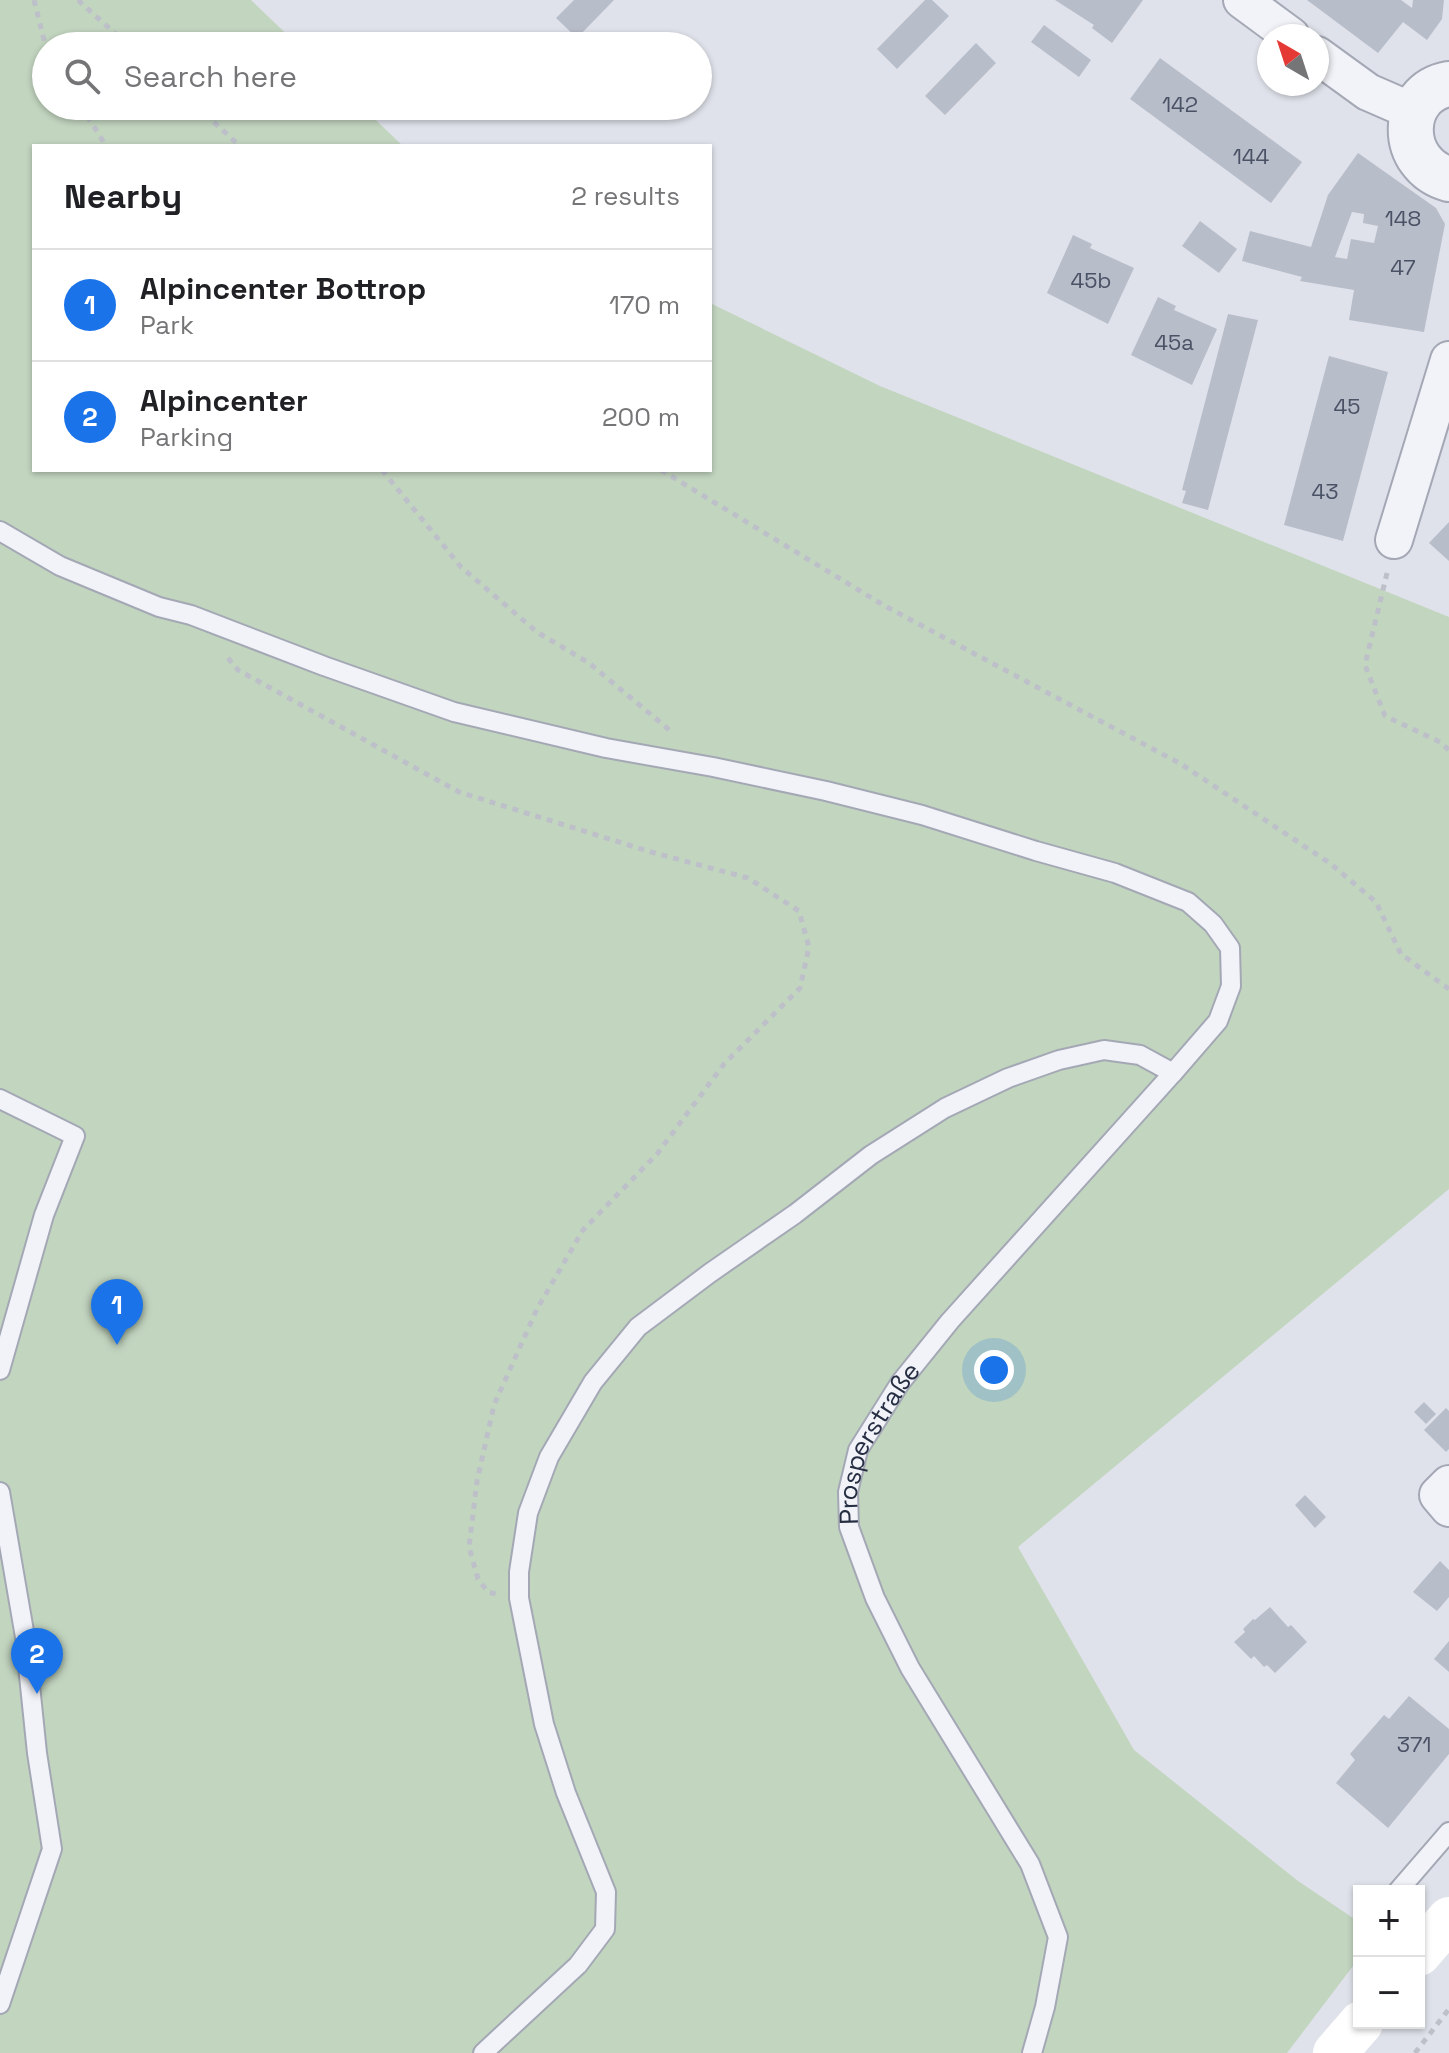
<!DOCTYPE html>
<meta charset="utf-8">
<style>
:root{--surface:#fff;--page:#f6f6f6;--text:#202124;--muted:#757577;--line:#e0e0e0;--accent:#1a73e8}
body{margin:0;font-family:"Space Grotesk",sans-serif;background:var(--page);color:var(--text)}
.controls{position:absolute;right:24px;bottom:24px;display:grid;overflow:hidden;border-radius:0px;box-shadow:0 2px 6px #0004}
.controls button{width:72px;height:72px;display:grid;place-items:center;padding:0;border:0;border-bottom:2px solid var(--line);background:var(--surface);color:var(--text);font:40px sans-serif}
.compass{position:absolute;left:1257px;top:24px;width:72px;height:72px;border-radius:50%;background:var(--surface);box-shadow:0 2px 6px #0004;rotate:321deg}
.you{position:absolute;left:994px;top:1370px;width:28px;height:28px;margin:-20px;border:6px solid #fff;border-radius:50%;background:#1a73e8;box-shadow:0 0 0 12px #1a73e833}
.badge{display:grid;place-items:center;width:52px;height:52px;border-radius:50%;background:var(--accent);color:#fff;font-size:26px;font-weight:700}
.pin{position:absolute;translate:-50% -66px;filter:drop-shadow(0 2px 4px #0008)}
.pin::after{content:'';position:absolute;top:42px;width:28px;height:24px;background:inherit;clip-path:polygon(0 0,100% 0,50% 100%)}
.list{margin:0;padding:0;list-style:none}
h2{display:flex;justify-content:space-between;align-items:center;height:104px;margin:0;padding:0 32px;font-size:34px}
h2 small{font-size:26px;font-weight:400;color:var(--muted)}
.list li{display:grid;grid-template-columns:52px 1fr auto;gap:24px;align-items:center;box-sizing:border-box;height:112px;padding:0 32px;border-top:2px solid var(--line)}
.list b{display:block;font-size:30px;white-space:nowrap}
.list p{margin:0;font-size:26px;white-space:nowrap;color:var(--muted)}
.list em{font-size:26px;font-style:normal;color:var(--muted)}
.icon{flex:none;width:44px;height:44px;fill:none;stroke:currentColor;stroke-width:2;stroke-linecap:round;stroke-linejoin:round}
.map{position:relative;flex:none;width:1449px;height:2053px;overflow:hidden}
.search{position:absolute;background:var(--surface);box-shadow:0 2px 6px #0004;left:32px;top:32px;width:680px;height:88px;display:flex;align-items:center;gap:20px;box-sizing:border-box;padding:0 28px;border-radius:44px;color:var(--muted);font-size:30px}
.panel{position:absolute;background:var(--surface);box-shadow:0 2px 6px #0004;left:32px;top:144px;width:680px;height:328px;border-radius:0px}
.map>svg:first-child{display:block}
</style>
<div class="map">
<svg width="1449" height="2053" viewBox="0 0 1449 2053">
<rect width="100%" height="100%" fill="#dfe2ea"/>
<polygon fill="#c2d5bf" points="0,0 251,0 299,46 46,46 46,106 361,106 403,146 34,146 34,470 710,470 710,303 880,386 1449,617 1449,1189 1018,1547 1134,1750 1298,1881 1359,1922 1359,1958 1287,2053 0,2053"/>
<g fill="#b8bdca" fill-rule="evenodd">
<polygon points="574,0 614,0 577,38 556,18"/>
<polygon points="925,0 932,0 949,16 897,69 877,49"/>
<polygon points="1055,0 1143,0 1112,43 1092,28 1094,25"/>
<polygon points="1307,0 1401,0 1412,8 1413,0 1444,0 1442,19 1427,40 1403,22 1378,53"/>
<polygon points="1044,25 1091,60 1079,77 1031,42"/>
<polygon points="976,43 996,63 945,115 925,96"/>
<polygon points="1160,58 1302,162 1271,203 1130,99"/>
<path d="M1358,153L1436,208L1445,224L1424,332L1349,320L1354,290L1300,281L1302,277L1242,261L1250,231L1311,247L1328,195ZM1352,212L1364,214L1363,223L1378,226L1374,243L1351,239L1347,259L1335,257Z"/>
<polygon points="1200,221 1237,249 1219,273 1182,246"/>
<polygon points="1073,235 1092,244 1090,248 1134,268 1108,324 1047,293"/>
<polygon points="1158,297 1176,306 1174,310 1217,329 1192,385 1131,355"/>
<polygon points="1228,314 1258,320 1208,510 1182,503 1186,491 1182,490"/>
<polygon points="1329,356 1388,372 1343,541 1284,525"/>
<polygon points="1449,522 1449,561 1429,543"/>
<polygon points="1424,1402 1436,1414 1426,1424 1414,1412"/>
<polygon points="1446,1408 1449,1411 1449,1449 1446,1452 1424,1430"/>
<polygon points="1305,1495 1326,1517 1315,1528 1295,1505"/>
<polygon points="1440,1561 1449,1570 1449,1597 1437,1611 1413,1592"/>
<polygon points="1270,1607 1288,1627 1291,1625 1307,1642 1275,1673 1267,1665 1264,1667 1254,1656 1251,1659 1234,1642 1245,1632 1243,1629 1253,1619 1255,1620"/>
<polygon points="1449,1641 1449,1672 1434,1659"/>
<polygon points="1409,1696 1449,1729 1449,1754 1388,1828 1336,1783 1355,1760 1350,1754 1384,1715 1389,1719"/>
</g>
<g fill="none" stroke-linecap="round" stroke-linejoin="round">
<g stroke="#a4a8b5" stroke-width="22">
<g id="service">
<polyline points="0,531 60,566 159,607 191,615 324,666 454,712 606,748 713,767 826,791 922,815 1036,851 1115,873 1188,902 1213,924 1230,948 1231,986 1218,1021 1173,1073 1140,1055 1104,1050 1059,1060 1008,1078 945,1108 871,1155 795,1214 710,1273 638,1327 593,1382 549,1457 528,1513 519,1572 519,1598 544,1724 566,1793 606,1892 605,1929 578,1965 483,2053"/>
<polyline points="0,1099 75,1136 44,1215 0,1370"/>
<polyline points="0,1492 25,1637 37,1753 52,1849 0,2004"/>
<polyline points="1398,1891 1449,1832"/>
<path id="s1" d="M1032,2053L1045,2007L1058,1937L1030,1864L910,1668L875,1598L849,1527L848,1492L858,1450L900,1383L950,1321L1173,1073"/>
</g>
</g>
<g stroke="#a4a8b5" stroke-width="40">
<g id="minor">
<polyline points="1242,0 1291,36"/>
<polyline points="1317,55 1368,92 1414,112"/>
<polyline points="1394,540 1449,360"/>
<polyline points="1449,1484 1438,1495 1449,1508"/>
</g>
</g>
<g stroke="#a4a8b5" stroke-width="48">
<path id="tertiary" d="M1449,84C1398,93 1398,165 1449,179"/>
</g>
<g stroke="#bdc0c9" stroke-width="5" stroke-dasharray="6 6" stroke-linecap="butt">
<polyline points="34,0 46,48"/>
<polyline points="78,0 129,46"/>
<polyline points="81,106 106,146"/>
<polyline points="196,106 240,146"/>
<polyline points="382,470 461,567 537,632 589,663 673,733"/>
<polyline points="661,470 885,606 1181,764 1331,864 1376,902 1401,954 1449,989"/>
<polyline points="1387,573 1365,665 1385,716 1440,742 1449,750"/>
<polyline points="228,658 238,670 459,792 651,852 748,878 799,911 809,947 800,988 724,1064 657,1154 583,1230 537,1309 494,1405 477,1481 469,1547 478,1579 488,1592 496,1594"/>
<polyline points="1415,2053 1449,2009"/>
</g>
<use href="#service" stroke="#f2f3f8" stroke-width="18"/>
<use href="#minor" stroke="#f2f3f8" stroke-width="36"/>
<use href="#tertiary" stroke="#f2f3f8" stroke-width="44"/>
<g stroke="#fff" stroke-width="44">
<polyline points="1419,1954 1449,1919"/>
<polyline points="1335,2053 1361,2023"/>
</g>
</g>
<g text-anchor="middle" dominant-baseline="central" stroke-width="6" stroke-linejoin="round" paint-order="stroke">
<g font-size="22" fill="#4a5265">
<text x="1180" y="104">142</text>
<text x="1251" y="156">144</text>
<text x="1403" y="218">148</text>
<text x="1403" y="267">47</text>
<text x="1091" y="280">45b</text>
<text x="1174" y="342">45a</text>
<text x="1347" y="406">45</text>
<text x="1325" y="491">43</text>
<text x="1414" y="1744">371</text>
</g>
<g font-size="26" fill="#262e43" stroke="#eef1f7">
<text stroke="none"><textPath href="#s1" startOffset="672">Prosperstraße</textPath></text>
</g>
</g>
</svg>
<div class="controls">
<button>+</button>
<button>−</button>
</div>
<svg class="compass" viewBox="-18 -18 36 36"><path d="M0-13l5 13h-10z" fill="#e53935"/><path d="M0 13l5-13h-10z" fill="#757577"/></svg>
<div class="you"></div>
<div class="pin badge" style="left:117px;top:1345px">1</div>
<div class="pin badge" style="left:37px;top:1694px">2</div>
<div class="search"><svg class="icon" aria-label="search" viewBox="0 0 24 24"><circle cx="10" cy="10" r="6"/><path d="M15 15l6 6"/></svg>Search here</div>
<section class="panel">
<h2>Nearby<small>2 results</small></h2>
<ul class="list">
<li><span class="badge">1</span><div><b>Alpincenter Bottrop</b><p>Park</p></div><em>170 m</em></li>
<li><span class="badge">2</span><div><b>Alpincenter</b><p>Parking</p></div><em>200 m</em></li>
</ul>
</section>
</div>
